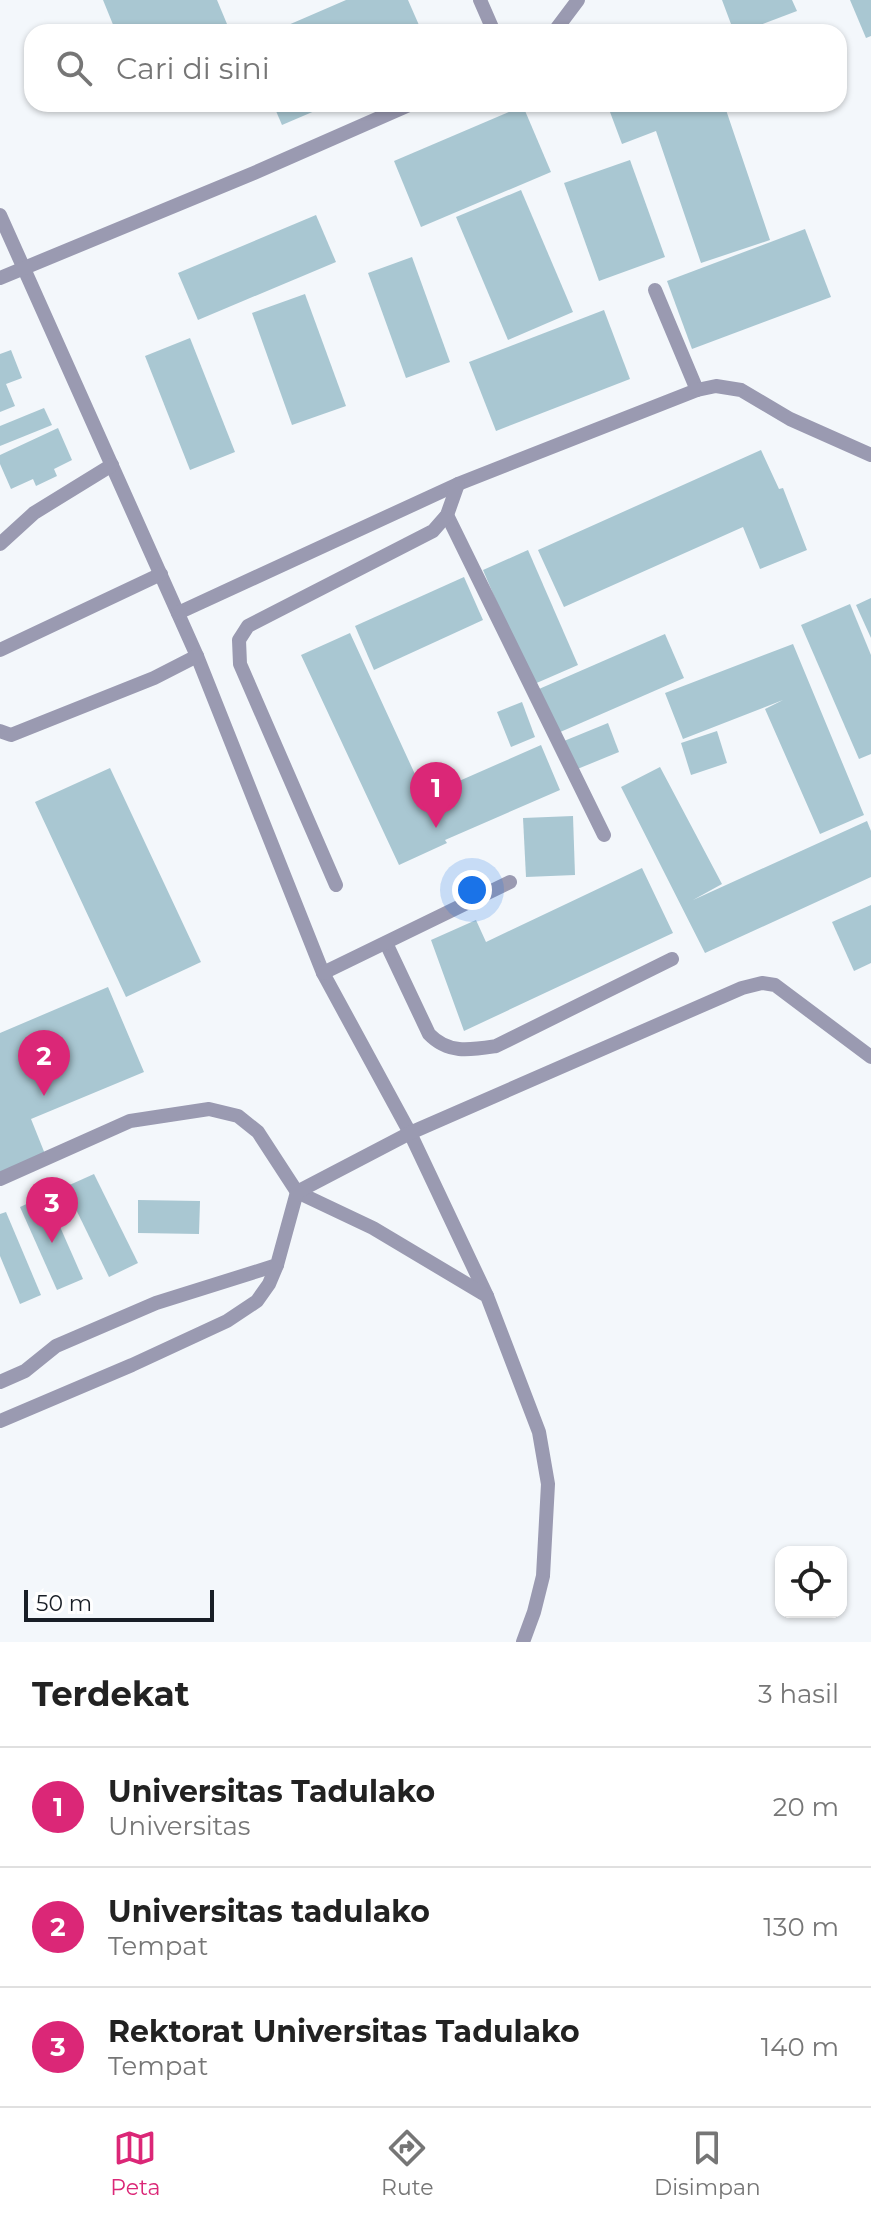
<!DOCTYPE html>
<html lang="id">
<style>
:root{--surface:#fff;--page:#f2f2f2;--text:#222;--muted:#767676;--line:#e0e0e0;--accent:#db2777}
body{margin:0;font-family:Montserrat,sans-serif;background:var(--page);color:var(--text)}
.controls{position:absolute;right:24px;bottom:24px;display:grid;overflow:hidden;border-radius:16px;box-shadow:0 2px 6px #0004}
.controls button{width:72px;height:72px;display:grid;place-items:center;padding:0;border:0;border-bottom:2px solid var(--line);background:var(--surface);color:var(--text);font:40px sans-serif}
.scale{position:absolute;left:24px;bottom:20px;width:190px;box-sizing:border-box;padding-left:8px;border:4px solid #181e26;border-top:0;font-size:22px;line-height:28px;white-space:nowrap;color:#181e26;-webkit-text-stroke:6px #fff;paint-order:stroke}
.you{position:absolute;left:472px;top:890px;width:28px;height:28px;margin:-20px;border:6px solid #fff;border-radius:50%;background:#1a73e8;box-shadow:0 0 0 12px #1a73e833}
.badge{display:grid;place-items:center;width:52px;height:52px;border-radius:50%;background:var(--accent);color:#fff;font-size:26px;font-weight:700}
.pin{position:absolute;translate:-50% -66px;filter:drop-shadow(0 2px 4px #0008)}
.pin::after{content:'';position:absolute;top:42px;width:28px;height:24px;background:inherit;clip-path:polygon(0 0,100% 0,50% 100%)}
.list{margin:0;padding:0;list-style:none}
h2{display:flex;justify-content:space-between;align-items:center;height:104px;margin:0;padding:0 32px;font-size:34px}
h2 small{font-size:26px;font-weight:400;color:var(--muted)}
.list li{display:grid;grid-template-columns:52px 1fr auto;gap:24px;align-items:center;box-sizing:border-box;height:120px;padding:0 32px;border-top:2px solid var(--line)}
.list b{display:block;font-size:30px;white-space:nowrap}
.list p{margin:0;font-size:26px;white-space:nowrap;color:var(--muted)}
.list em{font-size:26px;font-style:normal;color:var(--muted)}
.icon{flex:none;width:44px;height:44px;fill:none;stroke:currentColor;stroke-width:2;stroke-linecap:round;stroke-linejoin:round}
.map{position:relative;flex:none;width:871px;height:1642px;overflow:hidden}
.search{position:absolute;background:var(--surface);box-shadow:0 2px 6px #0004;left:24px;right:24px;top:24px;height:88px;display:flex;align-items:center;gap:20px;box-sizing:border-box;padding:0 28px;border-radius:24px;color:var(--muted);font-size:30px}
.sheet{height:464px;background:var(--surface)}
nav{display:flex;justify-content:space-around;align-items:center;box-sizing:border-box;height:112px;border-top:2px solid var(--line);background:var(--surface);font-size:22px;color:var(--muted)}
nav a{display:grid;justify-items:center;gap:4px}
nav .on{color:var(--accent)}
.map>svg:first-child{display:block}
</style>
<div class="map">
<svg width="871" height="1642" viewBox="0 0 871 1642">
<rect width="100%" height="100%" fill="#f3f7fb"/>
<g fill="#a9c7d2">
<polygon points="103,0 217,0 227,24 207,32 116,32"/>
<polygon points="346,0 408,0 422,32 272,32"/>
<polygon points="722,0 792,0 797,11 741,32 734,32"/>
<polygon points="850,0 871,0 871,36 866,38"/>
<polygon points="273,104 331,104 282,125"/>
<polygon points="607,104 724,104 770,240 701,263 656,131 622,144"/>
<polygon points="523,106 551,172 421,227 394,161"/>
<polygon points="630,160 665,257 599,281 564,183"/>
<polygon points="521,190 573,312 508,340 456,217"/>
<polygon points="316,215 336,262 198,320 178,273"/>
<polygon points="805,229 831,297 692,349 667,281"/>
<polygon points="412,257 450,362 406,378 368,273"/>
<polygon points="305,294 346,406 292,425 252,313"/>
<polygon points="604,310 630,379 496,431 469,362"/>
<polygon points="190,338 235,452 190,470 145,356"/>
<polygon points="11,350 22,378 6,384 15,406 0,412 0,354"/>
<polygon points="44,408 52,425 0,446 0,426"/>
<polygon points="58,428 72,460 54,469 57,476 36,486 33,479 11,489 0,464 0,455"/>
<polygon points="761,450 779,489 783,488 807,550 760,569 743,527 564,607 538,550"/>
<polygon points="528,550 578,665 532,685 483,570"/>
<polygon points="464,577 483,620 374,670 355,626"/>
<polygon points="871,598 871,638 856,605"/>
<polygon points="850,604 871,655 871,754 859,759 801,625"/>
<polygon points="350,633 425,796 541,745 560,790 445,840 447,843 399,865 301,655"/>
<polygon points="665,634 684,678 558,733 539,689"/>
<polygon points="793,644 864,815 820,834 765,709 783,700 683,739 665,693"/>
<polygon points="522,702 535,737 511,747 497,712"/>
<polygon points="608,723 619,752 575,770 564,741"/>
<polygon points="717,731 727,763 691,775 681,743"/>
<polygon points="660,767 722,884 693,900 867,821 871,831 871,877 705,953 621,787"/>
<polygon points="110,768 201,962 126,997 35,802"/>
<polygon points="573,816 575,875 526,877 523,818"/>
<polygon points="642,868 673,933 464,1031 431,940 476,920 486,942"/>
<polygon points="871,905 871,963 854,971 832,922"/>
<polygon points="108,987 144,1072 31,1119 45,1154 0,1172 0,1033"/>
<polygon points="94,1174 138,1263 109,1277 65,1187"/>
<polygon points="46,1195 83,1279 57,1290 20,1207"/>
<polygon points="138,1200 200,1201 199,1234 138,1233"/>
<polygon points="6,1212 41,1295 20,1304 0,1256 0,1214"/>
</g>
<g fill="none" stroke-linecap="round" stroke-linejoin="round">
<g stroke="#9a9ab1" stroke-width="14">
<polyline points="480,0 494,32"/>
<polyline points="554,32 578,0"/>
<polyline points="0,215 197,656 323,973 410,1133 487,1296"/>
<polyline points="0,278 254,173 411,104"/>
<polyline points="655,290 697,390"/>
<polyline points="447,515 604,835"/>
<polyline points="0,544 34,513 112,465"/>
<polyline points="178,613 458,484 697,390 716,386 741,390 790,419 871,455"/>
<polyline points="0,650 161,574"/>
<polyline points="0,731 11,735 154,678 197,656"/>
<polyline points="336,885 240,664 239,640 248,626 433,531 447,515 458,484"/>
<path d="M386,943L429,1034C448,1054 470,1050 496,1046L672,959"/>
<polyline points="323,973 510,882"/>
<polyline points="0,1179 130,1121 209,1109 238,1116 258,1132 297,1192 373,1228 487,1296 539,1432 548,1484 543,1576 534,1612 523,1642"/>
<polyline points="0,1382 25,1371 56,1346 156,1303 277,1265 297,1192 410,1133 742,988 762,983 775,985 871,1057"/>
<polyline points="0,1421 132,1365 227,1321 257,1301 269,1284 277,1265"/>
</g>
</g>
</svg>
<div class="controls">
<button><svg class="icon" aria-label="locate" viewBox="0 0 24 24"><circle cx="12" cy="12" r="6"/><path d="M12 2v4M12 18v4M2 12h4M18 12h4"/></svg></button>
</div>
<div class="scale">50 m</div>
<div class="you"></div>
<div class="pin badge" style="left:436px;top:828px">1</div>
<div class="pin badge" style="left:44px;top:1096px">2</div>
<div class="pin badge" style="left:52px;top:1243px">3</div>
<div class="search"><svg class="icon" aria-label="search" viewBox="0 0 24 24"><circle cx="10" cy="10" r="6"/><path d="M15 15l6 6"/></svg>Cari di sini</div>
</div>
<section class="sheet">
<h2>Terdekat<small>3 hasil</small></h2>
<ul class="list">
<li><span class="badge">1</span><div><b>Universitas Tadulako</b><p>Universitas</p></div><em>20 m</em></li>
<li><span class="badge">2</span><div><b>Universitas tadulako</b><p>Tempat</p></div><em>130 m</em></li>
<li><span class="badge">3</span><div><b>Rektorat Universitas Tadulako</b><p>Tempat</p></div><em>140 m</em></li>
</ul>
</section>
<nav>
<a class="on"><svg class="icon" aria-label="map" viewBox="0 0 24 24"><path d="M3 6l6-2 6 2 6-2v14l-6 2-6-2-6 2zM9 4v14M15 6v14"/></svg>Peta</a>
<a><svg class="icon" aria-label="directions" viewBox="0 0 24 24"><path d="M12 3l9 9-9 9-9-9zM9 14v-3h6M13 9l2 2-2 2"/></svg>Rute</a>
<a><svg class="icon" aria-label="saved" viewBox="0 0 24 24"><path d="M7 4h10v16l-5-4-5 4z"/></svg>Disimpan</a>
</nav>
